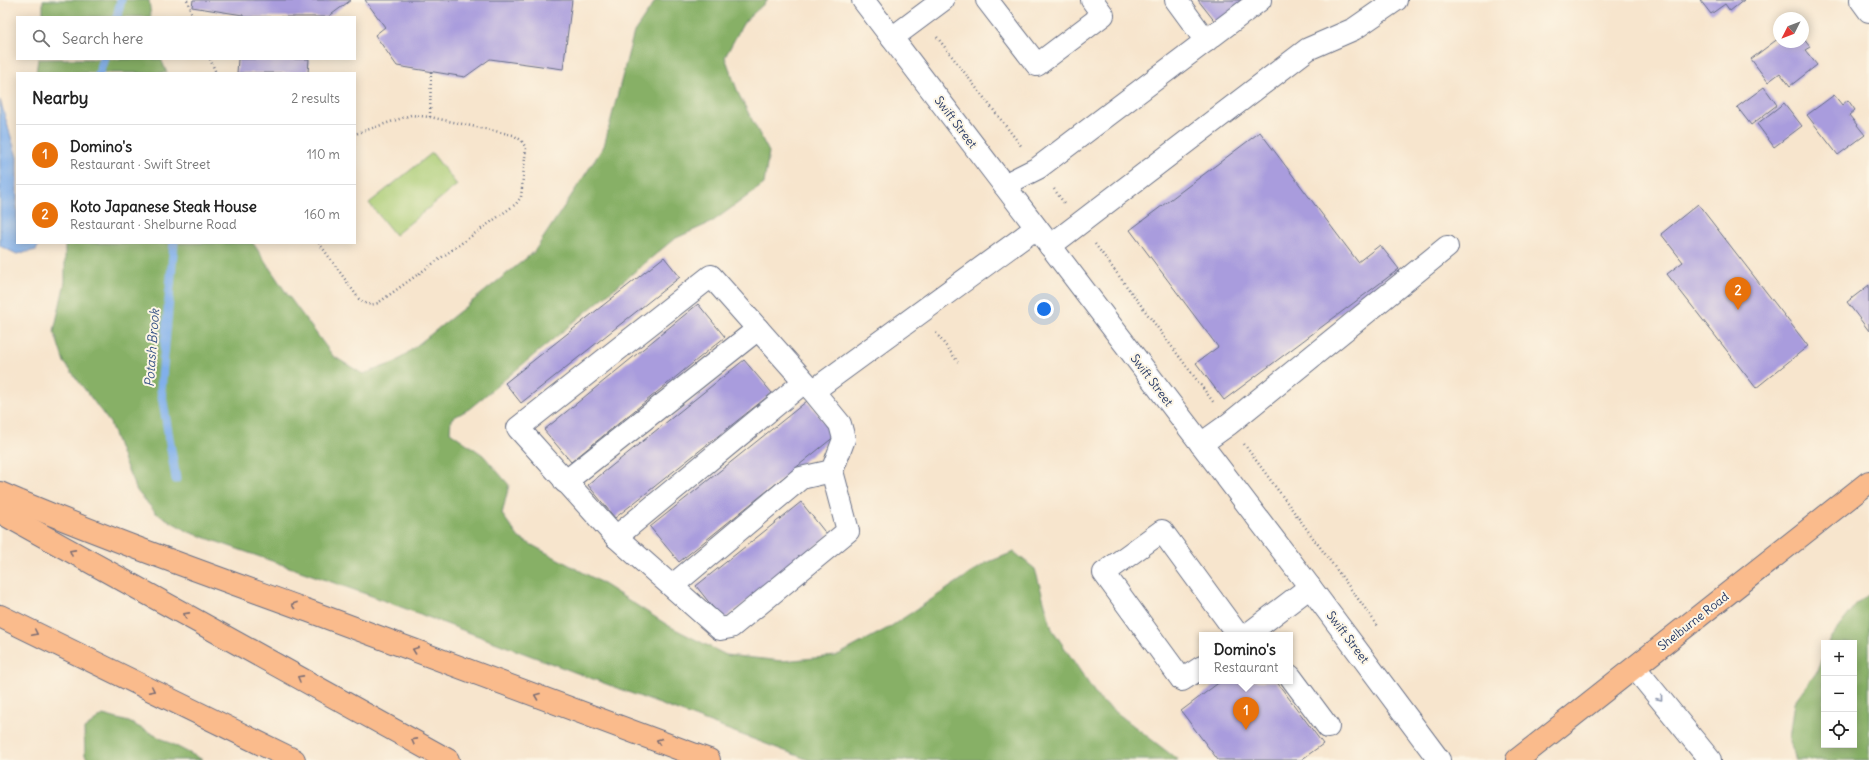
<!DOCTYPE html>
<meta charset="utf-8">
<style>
:root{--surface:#fff;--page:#f2f2f2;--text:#222;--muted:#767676;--line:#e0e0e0;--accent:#b5179e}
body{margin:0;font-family:Delius,sans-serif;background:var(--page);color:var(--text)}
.controls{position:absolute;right:12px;bottom:12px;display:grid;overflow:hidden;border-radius:0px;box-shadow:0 2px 10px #0003}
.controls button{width:36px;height:36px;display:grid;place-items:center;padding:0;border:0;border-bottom:1px solid var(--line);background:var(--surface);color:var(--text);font:20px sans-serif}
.compass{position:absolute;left:1773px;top:12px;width:36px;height:36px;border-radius:50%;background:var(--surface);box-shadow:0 2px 10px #0003;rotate:228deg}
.you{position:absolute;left:1044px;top:309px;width:14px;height:14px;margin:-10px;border:3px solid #fff;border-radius:50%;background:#1a73e8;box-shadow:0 0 0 6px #1a73e833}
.badge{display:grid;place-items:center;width:26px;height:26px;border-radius:50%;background:var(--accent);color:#fff;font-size:13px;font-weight:700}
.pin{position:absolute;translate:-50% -33px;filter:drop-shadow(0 1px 2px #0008)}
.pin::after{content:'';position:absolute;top:21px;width:14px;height:12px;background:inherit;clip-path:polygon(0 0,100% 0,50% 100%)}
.popup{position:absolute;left:1199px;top:632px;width:94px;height:52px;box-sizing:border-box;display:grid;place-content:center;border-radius:0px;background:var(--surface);filter:drop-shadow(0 1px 3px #0005);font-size:13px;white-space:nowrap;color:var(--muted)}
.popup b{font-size:15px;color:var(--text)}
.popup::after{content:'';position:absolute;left:50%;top:100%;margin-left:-8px;border:8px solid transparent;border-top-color:var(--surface)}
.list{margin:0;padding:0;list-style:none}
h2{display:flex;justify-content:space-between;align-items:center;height:52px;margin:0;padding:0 16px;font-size:17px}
h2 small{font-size:13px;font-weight:400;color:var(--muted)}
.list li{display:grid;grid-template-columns:26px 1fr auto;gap:12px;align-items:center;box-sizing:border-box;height:60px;padding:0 16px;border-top:1px solid var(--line)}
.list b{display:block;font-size:15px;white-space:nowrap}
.list p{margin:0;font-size:13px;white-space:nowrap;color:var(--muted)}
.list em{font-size:13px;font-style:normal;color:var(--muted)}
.icon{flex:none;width:22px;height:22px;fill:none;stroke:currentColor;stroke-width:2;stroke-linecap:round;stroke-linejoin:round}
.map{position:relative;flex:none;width:1869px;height:760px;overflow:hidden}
.search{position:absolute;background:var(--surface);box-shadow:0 2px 10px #0003;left:16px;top:16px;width:340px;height:44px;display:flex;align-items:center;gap:10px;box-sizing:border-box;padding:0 14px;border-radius:0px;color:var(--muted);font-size:15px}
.panel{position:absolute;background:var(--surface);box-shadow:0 2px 10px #0003;left:16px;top:72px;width:340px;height:172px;border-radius:0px}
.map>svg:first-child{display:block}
</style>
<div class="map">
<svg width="1869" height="760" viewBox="0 0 1869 760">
<rect width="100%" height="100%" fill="#fcf5e5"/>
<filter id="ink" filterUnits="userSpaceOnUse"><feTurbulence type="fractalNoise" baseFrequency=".025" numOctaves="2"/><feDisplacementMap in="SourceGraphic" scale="8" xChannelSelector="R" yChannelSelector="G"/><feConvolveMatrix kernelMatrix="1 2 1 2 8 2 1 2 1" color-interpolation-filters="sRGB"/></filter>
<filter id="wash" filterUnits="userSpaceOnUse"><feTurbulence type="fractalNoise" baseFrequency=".012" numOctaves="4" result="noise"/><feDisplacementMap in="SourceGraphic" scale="16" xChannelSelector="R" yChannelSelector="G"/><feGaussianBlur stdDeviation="0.9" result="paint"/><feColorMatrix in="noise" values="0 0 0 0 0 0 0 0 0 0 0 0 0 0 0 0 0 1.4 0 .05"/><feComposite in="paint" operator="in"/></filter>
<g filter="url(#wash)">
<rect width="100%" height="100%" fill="#f7e5cd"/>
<polygon fill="#aacc75" stroke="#627e6a" points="432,153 457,185 395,235 369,203"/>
<g fill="#87b066" stroke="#517062">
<polygon points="43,0 149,0 151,17 43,17"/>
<polygon points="656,0 768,0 744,22 725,57 739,95 769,152 764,184 712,222 674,239 469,409 451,419 450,432 483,455 509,485 502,514 519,538 597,580 669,626 726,655 782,661 836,656 890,627 986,563 1014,552 1035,569 1052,629 1099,699 1178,760 809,760 369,595 189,532 156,513 137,491 124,461 110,423 64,362 54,331 65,282 65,243 253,243 287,294 333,356 363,374 396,362 534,252 604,146 634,32"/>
<polygon points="38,59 161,59 167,73 36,73"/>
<polygon points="1869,594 1869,760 1796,760 1789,739 1794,702 1816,672 1824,653 1824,745 1854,745 1854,643 1828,643 1831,637 1856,605"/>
<polygon points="103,715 129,722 203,760 88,760 85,755 84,729"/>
</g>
<polygon fill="#81b0eb" stroke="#4e70a4" points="0,100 17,157 17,243 40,243 36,250 17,254 0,246"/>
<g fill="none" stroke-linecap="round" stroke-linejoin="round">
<g stroke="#81b0eb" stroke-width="9">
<polyline points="117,17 121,0"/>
<polyline points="99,73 104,59"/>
<polyline points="174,243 161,390 176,479"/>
</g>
</g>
<g id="blocks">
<g fill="#a99cdd">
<polygon points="193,0 351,0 328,17 243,17 243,15 192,7"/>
<polygon points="365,0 572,0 563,69 490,59 465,77 397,66 375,35 385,27"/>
<polygon points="1198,0 1246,0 1216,23"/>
<polygon points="1700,0 1744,0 1730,11 1725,4 1711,14"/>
<polygon points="1779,38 1779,42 1803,42 1803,38 1810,47 1805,50 1817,65 1790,86 1780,73 1768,82 1751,59"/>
<polygon points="238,59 309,59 308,73 237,73"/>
<polygon points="1764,87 1777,105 1751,125 1737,107"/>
<polygon points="1834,95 1842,105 1848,100 1855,110 1849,115 1865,135 1838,155 1807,115"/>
<polygon points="1784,103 1802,126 1774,147 1757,124"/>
<polygon points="1260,132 1358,262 1380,245 1399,269 1224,400 1196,363 1218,347 1130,230"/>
<polygon points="1698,204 1808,346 1756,388 1667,274 1683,262 1661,234"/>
<polygon points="664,257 680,277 521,403 505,383"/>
<polygon points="1869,285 1869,331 1847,302"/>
<polygon points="698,304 725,337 571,462 544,430"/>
<polygon points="744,360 772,393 615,518 588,485"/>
<polygon points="807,401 835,436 679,562 650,527"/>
<polygon points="801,502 828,536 723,620 696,586"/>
<polygon points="1221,681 1276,681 1323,744 1301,760 1218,760 1181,711"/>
</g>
</g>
</g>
<g filter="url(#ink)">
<use href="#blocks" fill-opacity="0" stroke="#686f85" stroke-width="1"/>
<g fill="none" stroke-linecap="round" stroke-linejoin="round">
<g stroke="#686f85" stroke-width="24">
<g id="minor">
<polyline points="863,0 1304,579 1439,760"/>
<polyline points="987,0 1037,65 1103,15 1092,0"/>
<polyline points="1176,0 1206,41"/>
<polyline points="1861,0 1869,11"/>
<polyline points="892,38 943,0"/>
<polyline points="1004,185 1038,168 1260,0"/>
<polyline points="1050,246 1308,49 1354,29 1396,0"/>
<polyline points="813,391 840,424 844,439 832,471 848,531 731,627 720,629 616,537 518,428 711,276 813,391 1036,228"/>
<polyline points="1201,444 1229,424 1447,247"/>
<polyline points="565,482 758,329"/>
<polyline points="616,537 804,382"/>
<polyline points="672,586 801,478 832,471"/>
<polyline points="1247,635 1310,587"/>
<polyline points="1202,667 1182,680 1104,573 1162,531 1238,635"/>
<polyline points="1635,668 1710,760"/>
<polyline points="1290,676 1328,727"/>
</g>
</g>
<g stroke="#686f85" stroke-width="24">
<g id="highway">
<path d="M0,493C102,537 205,573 309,611C443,660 576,710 709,760"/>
<polyline points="0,512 448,760"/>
<polyline points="0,616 294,760"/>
<polyline points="1517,760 1869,482"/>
</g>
</g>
<g stroke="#686f85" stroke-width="2.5" stroke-dasharray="1 3" stroke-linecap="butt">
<polyline points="187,0 193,17"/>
<polyline points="937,37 1022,147"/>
<polyline points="210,59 216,73"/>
<polyline points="430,117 431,71"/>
<polyline points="1054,189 1064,203"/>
<path d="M319,243L359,299C366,304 369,306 378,303L516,204L521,197L526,148L521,140L513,135L430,117L411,115L355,134"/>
<polyline points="1095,244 1214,403"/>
<polyline points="936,333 958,362"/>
<polyline points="1244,444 1378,626"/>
</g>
<use href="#minor" stroke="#fff" stroke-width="22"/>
<use href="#highway" stroke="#fabb8c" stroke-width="22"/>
</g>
<defs><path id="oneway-chevron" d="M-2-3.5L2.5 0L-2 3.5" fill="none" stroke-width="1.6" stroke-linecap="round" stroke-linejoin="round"/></defs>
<g stroke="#7f6e73">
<use href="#oneway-chevron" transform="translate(72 552) rotate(-151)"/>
<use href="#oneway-chevron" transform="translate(294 605) rotate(-160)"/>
<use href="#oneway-chevron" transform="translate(186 615) rotate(-151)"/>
<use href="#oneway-chevron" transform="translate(35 633) rotate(26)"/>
<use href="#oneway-chevron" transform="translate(415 650) rotate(-160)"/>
<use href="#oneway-chevron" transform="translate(300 678) rotate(-151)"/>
<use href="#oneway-chevron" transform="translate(152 690) rotate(26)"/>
<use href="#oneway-chevron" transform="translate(537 696) rotate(-159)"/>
<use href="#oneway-chevron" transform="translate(414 741) rotate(-151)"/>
<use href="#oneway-chevron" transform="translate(659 741) rotate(-159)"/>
</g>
<use stroke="#8d97ae" href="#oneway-chevron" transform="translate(1660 698) rotate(51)"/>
</g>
<g text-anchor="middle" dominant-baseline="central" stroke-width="4" stroke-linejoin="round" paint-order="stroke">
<g font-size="12" fill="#1b2f5e" stroke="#fcf5e5">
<text transform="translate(956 122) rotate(53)">Swift Street</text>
<text transform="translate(1152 380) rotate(53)">Swift Street</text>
<text transform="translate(1693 621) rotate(-38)">Shelburne Road</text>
<text transform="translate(1348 637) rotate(53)">Swift Street</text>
</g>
<g font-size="13" font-style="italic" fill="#3a5688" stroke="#fcf5e5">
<text transform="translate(152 348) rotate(-86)">Potash Brook</text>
</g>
</g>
</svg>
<div class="controls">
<button>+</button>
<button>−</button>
<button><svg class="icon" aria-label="locate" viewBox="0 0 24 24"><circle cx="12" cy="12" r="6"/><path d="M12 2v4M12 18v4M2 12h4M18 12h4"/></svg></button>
</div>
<svg class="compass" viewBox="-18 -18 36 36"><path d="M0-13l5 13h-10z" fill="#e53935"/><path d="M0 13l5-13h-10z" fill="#767676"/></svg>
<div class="you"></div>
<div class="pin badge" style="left:1246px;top:730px;background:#e8710a">1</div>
<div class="popup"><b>Domino's</b>Restaurant</div>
<div class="pin badge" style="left:1738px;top:310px;background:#e8710a">2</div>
<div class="search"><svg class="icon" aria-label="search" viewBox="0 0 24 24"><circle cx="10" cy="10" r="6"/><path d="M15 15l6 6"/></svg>Search here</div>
<section class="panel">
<h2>Nearby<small>2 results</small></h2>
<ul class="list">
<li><span class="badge" style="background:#e8710a">1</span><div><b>Domino's</b><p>Restaurant · Swift Street</p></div><em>110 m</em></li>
<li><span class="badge" style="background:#e8710a">2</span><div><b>Koto Japanese Steak House</b><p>Restaurant · Shelburne Road</p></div><em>160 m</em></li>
</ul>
</section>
</div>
